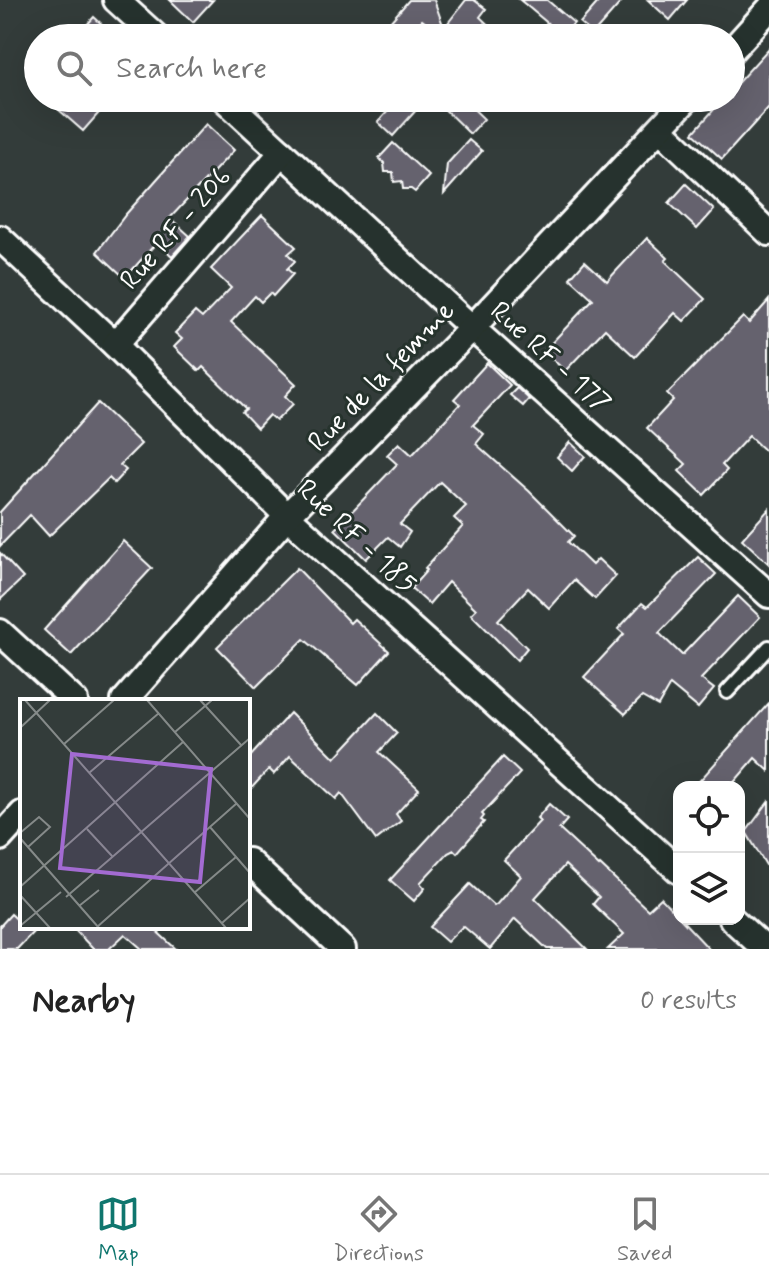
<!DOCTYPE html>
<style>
:root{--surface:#fff;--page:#f6f6f6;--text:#222;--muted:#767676;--line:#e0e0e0;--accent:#0f766e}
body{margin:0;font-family:Mynerve,sans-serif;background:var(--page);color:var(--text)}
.controls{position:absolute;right:24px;bottom:24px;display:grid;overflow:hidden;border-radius:16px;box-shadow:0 8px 32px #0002}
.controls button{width:72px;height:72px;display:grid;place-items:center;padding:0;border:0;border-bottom:2px solid var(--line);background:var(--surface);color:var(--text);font:40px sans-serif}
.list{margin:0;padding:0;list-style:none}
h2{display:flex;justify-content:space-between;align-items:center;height:104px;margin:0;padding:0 32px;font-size:34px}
h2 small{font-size:26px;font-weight:400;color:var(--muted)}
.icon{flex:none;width:44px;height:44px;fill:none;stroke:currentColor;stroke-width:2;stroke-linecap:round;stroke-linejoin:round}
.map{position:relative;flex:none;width:769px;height:949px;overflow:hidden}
.search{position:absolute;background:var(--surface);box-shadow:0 8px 32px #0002;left:24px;right:24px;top:24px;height:88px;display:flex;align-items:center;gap:20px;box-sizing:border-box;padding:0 28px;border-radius:44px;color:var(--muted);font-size:30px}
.sheet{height:224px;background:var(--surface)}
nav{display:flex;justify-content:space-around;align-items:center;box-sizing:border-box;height:112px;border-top:2px solid var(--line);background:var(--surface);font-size:22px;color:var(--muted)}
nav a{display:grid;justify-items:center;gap:4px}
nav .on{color:var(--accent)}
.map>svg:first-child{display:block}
</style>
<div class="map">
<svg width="769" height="949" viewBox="0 0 769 949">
<rect width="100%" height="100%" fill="#333c3a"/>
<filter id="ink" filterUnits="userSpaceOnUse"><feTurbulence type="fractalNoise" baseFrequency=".0125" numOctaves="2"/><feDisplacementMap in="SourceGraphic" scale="16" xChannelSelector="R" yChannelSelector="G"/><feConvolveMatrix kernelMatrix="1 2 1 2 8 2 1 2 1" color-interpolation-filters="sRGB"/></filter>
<g filter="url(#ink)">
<g fill="#65626e" stroke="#fff" stroke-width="2">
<polygon points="170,0 213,0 193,22"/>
<polygon points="409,0 434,0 444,28 466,0 474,0 486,9 480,17 502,38 436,38 440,34 422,20 407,38 376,38"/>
<polygon points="520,0 547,0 574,23 563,36"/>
<polygon points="600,0 623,0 593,34 580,23"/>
<polygon points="648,0 687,0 670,20"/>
<polygon points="94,17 117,38 75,38"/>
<polygon points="769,48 769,107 722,159 693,133 724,98 731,98 731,90"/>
<polygon points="70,98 112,98 83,131 59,110"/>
<polygon points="400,98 427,98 393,136 378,122"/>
<polygon points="433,98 462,98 484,119 470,134"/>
<polygon points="206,124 234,150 170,218 190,236 172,256 157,242 125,278 97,252 126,214"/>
<polygon points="469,140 482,151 444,194 447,164"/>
<polygon points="393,143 429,176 415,192 411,189 403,189 402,181 394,182 393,172 385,172 384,163 379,158"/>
<polygon points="686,184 714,210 697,229 669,203"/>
<polygon points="262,215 296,247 288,254 295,261 287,269 293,274 273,296 270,293 261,302 255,296 231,322 296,384 285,396 293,404 276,421 269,415 257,428 242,412 246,409 203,367 199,371 174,347 182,339 175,333 195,312 202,318 231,288 211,269"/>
<polygon points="647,238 668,258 665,261 705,299 684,321 675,313 635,357 605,329 565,371 544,351 593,299 570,278 585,261 607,281"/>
<polygon points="769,300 769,455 749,436 722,465 727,470 704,495 679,471 686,464 647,428 673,400 667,394 743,317 749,323"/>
<polygon points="487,363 510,385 473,425 484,434 476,444 529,491 574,536 568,542 592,565 598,559 616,576 595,599 574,580 549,608 528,588 498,620 527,648 517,660 471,614 476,609 448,582 429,604 411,588 427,570 425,568 463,526 454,518 466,506 440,482 400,524 410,532 400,547 388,537 366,559 335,529 397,464 387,455 399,443 412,455 460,404 454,399"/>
<polygon points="517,388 529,399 523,406 510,395"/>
<polygon points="98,403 141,444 120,465 126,470 114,483 109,478 49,536 30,515 0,546 0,512"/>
<polygon points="570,442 585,456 572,471 557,457"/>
<polygon points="769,509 769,564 742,539"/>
<polygon points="123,541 152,568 71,655 44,630"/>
<polygon points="0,553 23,578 0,600"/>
<polygon points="698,557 716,574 659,633 682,655 738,596 760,617 701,679 714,689 698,708 670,685 658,706 642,697 625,714 584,677 624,634 618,629 642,603 647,607"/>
<polygon points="297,568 350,623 354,619 389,651 358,685 304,639 256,687 217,647"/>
<polygon points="769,703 769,771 755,758 730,787 694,787"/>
<polygon points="290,713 335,758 377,713 397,733 379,752 419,789 396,814 401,821 376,840 341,793 336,799 290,756 274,774 269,769 248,792 248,759"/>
<polygon points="503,757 520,773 482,814 484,816 481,820 484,822 457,853 454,850 448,853 420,883 425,888 414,901 390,880"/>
<polygon points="769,801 769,870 746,832"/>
<polygon points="549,804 567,820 559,829 599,866 600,865 648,910 661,898 709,949 608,949 624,934 593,904 599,897 565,865 535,898 587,949 547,949 515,919 490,949 463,926 447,942 430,927 470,884 494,906 497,904 521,876 504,860 540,821 537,818"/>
<polygon points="11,914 22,924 22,927 38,927 17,949 0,949 0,926"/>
<polygon points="72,927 152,927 176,949 142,949 125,934 109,949 93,949"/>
</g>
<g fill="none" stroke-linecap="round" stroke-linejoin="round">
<g stroke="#fff" stroke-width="18">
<polyline id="lane" points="727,692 769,647"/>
</g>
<g stroke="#fff" stroke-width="30">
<g id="street">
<polyline points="116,0 158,38"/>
<polyline points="731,51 769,9"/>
<polyline points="223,98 472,328 769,595"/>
<polyline points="660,129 769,233"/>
<polyline points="0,238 115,345 287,516 679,871"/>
<polyline points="115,345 282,152"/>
<polyline points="0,632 75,701"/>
<polyline points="124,701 287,516 472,328 688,98"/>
<polyline points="0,838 22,814"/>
<polyline points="248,861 343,949"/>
<polyline points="732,919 765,949"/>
</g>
</g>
<use href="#lane" stroke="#26332d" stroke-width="12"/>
<use href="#street" stroke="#26332d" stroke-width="24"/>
</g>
</g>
<g text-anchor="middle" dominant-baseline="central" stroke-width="6" stroke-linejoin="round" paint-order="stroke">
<g font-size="28" fill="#fff" stroke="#26332d">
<text transform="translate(176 229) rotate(-49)">Rue RF - 206</text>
<text transform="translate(550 358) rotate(42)">Rue RF - 177</text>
<text transform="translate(382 377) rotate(-46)">Rue de la femme</text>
<text transform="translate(356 537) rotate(43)">Rue RF - 185</text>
</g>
</g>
<g transform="translate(20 699)">
<rect width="230" height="230" fill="#333c3a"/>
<path fill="none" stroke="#858a89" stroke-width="2" d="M5,1L206,229M127,1L230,120M180,1L221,46M0,29L30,1M155,33L192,1M44,45L94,1M69,74L139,14M190,128L230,174M67,130L92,157M0,134L19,118L30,128L8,148M0,139L79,229M0,188L163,43M174,194L216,158M0,196L30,229M46,198L230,39M59,207L79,191M202,224L230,199M0,227L41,193M77,228L217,104"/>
<path fill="#a36bd2" fill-opacity="0.15" stroke="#a36bd2" stroke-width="4" d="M52,55L191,70L180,183L40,169Z"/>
<rect width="230" height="230" fill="none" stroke="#fff" stroke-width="4"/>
</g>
</svg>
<div class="controls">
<button><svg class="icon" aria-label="locate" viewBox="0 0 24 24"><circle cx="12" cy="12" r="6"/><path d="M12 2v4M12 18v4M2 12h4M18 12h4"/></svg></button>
<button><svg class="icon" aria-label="layers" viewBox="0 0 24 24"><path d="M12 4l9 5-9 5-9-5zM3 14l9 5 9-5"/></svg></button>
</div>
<div class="search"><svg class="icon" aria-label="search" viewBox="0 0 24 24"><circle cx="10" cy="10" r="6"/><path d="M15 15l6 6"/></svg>Search here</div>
</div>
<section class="sheet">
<h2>Nearby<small>0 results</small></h2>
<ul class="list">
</ul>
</section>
<nav>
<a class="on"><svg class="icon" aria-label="map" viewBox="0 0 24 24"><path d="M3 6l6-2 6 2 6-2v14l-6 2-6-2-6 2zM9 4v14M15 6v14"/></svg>Map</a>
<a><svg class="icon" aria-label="directions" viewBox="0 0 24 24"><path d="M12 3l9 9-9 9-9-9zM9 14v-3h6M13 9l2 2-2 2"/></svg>Directions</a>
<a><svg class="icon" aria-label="saved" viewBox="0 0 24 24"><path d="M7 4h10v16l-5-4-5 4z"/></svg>Saved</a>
</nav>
